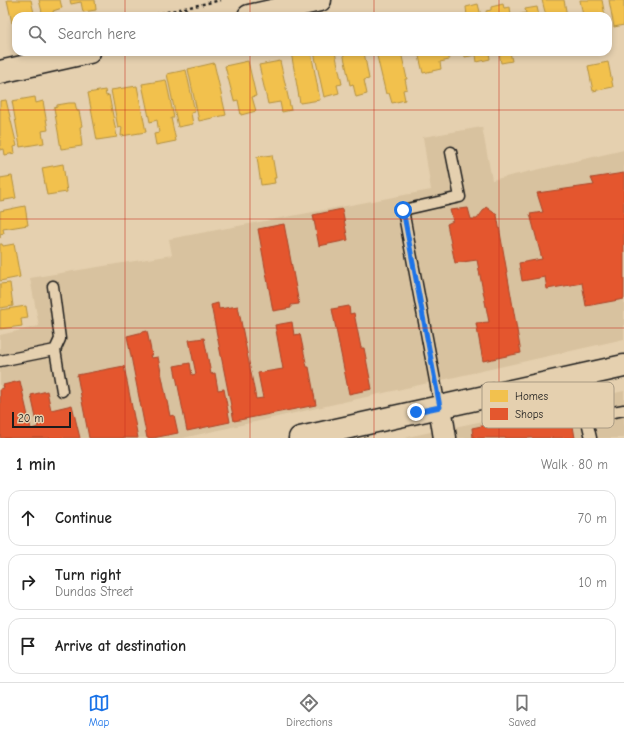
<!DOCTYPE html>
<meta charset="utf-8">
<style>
:root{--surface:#fff;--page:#f2f2f2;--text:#222;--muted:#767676;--line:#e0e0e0;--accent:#1a73e8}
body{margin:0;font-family:"Comic Neue",sans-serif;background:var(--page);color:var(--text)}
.scale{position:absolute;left:12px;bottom:10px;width:59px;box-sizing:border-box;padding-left:4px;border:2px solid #1c1c1c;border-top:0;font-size:11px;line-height:14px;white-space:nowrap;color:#1c1c1c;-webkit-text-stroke:3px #e5d0af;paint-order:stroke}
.stop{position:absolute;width:12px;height:12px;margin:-9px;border:3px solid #1a73e8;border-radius:50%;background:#fff}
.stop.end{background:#1a73e8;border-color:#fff;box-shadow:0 1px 4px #0008}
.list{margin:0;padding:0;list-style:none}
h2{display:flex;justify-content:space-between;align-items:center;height:52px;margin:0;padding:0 16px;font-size:17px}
h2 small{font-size:13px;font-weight:400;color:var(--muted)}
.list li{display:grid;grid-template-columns:26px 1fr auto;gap:12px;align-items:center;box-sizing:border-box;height:56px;margin:0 8px 8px;padding:0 8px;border:1px solid var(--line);border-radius:12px}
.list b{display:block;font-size:15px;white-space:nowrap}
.list p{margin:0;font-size:13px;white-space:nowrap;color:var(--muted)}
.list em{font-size:13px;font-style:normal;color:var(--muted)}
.icon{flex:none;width:22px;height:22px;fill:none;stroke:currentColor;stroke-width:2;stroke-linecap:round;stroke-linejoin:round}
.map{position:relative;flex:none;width:624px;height:438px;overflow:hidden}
.search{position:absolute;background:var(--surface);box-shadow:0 2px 6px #0003;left:12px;right:12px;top:12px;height:44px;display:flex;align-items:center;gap:10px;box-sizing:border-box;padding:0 14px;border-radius:12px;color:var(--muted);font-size:15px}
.sheet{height:244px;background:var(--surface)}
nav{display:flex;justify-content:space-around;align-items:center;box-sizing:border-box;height:56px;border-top:1px solid var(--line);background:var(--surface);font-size:11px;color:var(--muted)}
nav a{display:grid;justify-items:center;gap:2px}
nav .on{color:var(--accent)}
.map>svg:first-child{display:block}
</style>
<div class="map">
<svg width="624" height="438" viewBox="0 0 624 438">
<rect width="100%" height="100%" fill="#e5d0af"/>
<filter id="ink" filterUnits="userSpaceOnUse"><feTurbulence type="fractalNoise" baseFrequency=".025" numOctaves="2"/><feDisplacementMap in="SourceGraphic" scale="8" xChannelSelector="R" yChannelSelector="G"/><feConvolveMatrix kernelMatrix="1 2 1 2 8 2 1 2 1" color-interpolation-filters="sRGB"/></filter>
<g filter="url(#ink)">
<g fill="#d8c29f">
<polygon points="482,127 492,180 624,150 624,339 183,438 0,438 0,335 39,326 30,278 172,255 169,239 431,190 423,137"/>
<polygon points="624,391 624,438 405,438 412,436"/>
</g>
<g fill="#f2c14e" stroke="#b2903f">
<polygon points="7,0 31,0 34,13 16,16 16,22 12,23"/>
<polygon points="39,0 60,0 62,8 53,11 54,16 43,16"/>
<polygon points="70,0 95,0 96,10 83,12 81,2 71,4"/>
<polygon points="542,0 564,0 567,16 546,16"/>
<polygon points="580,0 602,0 605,16 583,16"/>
<polygon points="609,0 624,0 624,25 614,27"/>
<polygon points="478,4 481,16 467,16 466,7"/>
<polygon points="503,4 504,8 510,7 511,16 487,16 486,11 491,10 491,7"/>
<polygon points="537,7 539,16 518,16 518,15 526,13 525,9"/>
<polygon points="291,52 311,52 320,100 300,103"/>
<polygon points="314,52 335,52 342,84 337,85 339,93 324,97"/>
<polygon points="343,52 364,52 369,79 364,80 367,94 356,97 353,84 350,85"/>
<polygon points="376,52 401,52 407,79 405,79 407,89 403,90 405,100 392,103 389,93 386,94"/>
<polygon points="418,52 448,52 449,60 440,62 441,69 423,73"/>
<polygon points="464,52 489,52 490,59 477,62 476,55 465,57"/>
<polygon points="499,52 510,52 512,61 501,63"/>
<polygon points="248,61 256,96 252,97 256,111 241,115 238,100 234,101 225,66"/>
<polygon points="280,61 291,110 282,112 280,102 268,104 259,65"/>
<polygon points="608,62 613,87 593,91 588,66"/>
<polygon points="214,63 226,115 199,121 188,69"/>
<polygon points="186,70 195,112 191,113 193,124 178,127 167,74"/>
<polygon points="166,80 174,118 171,118 176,141 156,145 154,134 159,133 157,120 150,122 142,84"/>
<polygon points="137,86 146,132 121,136 122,127 118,128 111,90"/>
<polygon points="105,90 106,96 109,95 117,137 97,140 88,93"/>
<polygon points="35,97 36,103 43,101 48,130 42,131 44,143 20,147 12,101"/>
<polygon points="6,100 17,146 14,147 15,153 5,155 4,149 0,150 0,101"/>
<polygon points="69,103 75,103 77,111 79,111 82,126 80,127 82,146 61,149 54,108 57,107 57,105"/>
<polygon points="272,155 276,178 274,178 275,183 261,185 257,157"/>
<polygon points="63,164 67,192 47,195 42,168"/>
<polygon points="12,176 16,198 0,201 0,178"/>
<polygon points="25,206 28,225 3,229 4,233 0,234 0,238 0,211"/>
<polygon points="0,244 2,244 3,246 14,244 20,277 0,281"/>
<polygon points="10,283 13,306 0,308 0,284"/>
<polygon points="26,306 28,318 21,319 22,326 0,329 0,310"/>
</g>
<g fill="#e4572e" stroke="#a84529">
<polygon points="624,173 624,299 586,306 582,283 547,289 545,277 522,281 519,263 542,259 530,214 543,212 537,193 594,185 591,178"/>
<polygon points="486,207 497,215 521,353 483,361 476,323 489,322 477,260 455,263 447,224 453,221 450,210 468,208 471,219 477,219"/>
<polygon points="342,209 348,240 319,246 313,215"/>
<polygon points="284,224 299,304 291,305 291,308 273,311 258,229"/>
<polygon points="218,303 219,309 238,306 256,399 263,398 258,373 283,369 275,325 292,322 294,335 300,334 307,367 309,367 316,405 234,421 211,305"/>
<polygon points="349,306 350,314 354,313 361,348 364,348 372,389 349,394 332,309"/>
<polygon points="147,331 152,355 150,355 151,358 158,357 170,416 174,415 178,433 153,438 147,438 127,336"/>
<polygon points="204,338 211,374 215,373 218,390 224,389 230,422 187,431 174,366 190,363 192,375 196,374 189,340"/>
<polygon points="124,366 138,438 89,438 77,375"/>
<polygon points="20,381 31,429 38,427 31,395 47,391 51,410 72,405 80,438 0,438 0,389 4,388 3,385"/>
<polygon points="570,408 575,438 473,438 472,428"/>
</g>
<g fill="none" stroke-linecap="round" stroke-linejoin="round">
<g stroke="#1c1c1c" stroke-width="13">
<g id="lane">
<polyline points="55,350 62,391"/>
<polyline points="0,361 55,350 60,339 53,286"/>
<polyline points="440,407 403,210 460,197 451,152"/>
<polyline points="591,438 586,417 624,410"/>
</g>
</g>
<g stroke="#1c1c1c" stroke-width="25">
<g id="secondary">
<polyline points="249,16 320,0"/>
<polyline points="0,72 89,52"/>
<polyline points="440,407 445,438"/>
<polyline points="300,438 624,366"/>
</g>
</g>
<polyline stroke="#1c1c1c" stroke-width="2.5" stroke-dasharray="3 3" stroke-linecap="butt" points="149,16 221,0"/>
<use href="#lane" stroke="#e5d0af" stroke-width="10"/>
<use href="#secondary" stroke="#e5d0af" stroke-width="22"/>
</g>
</g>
<g fill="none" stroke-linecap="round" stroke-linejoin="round" filter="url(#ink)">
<polyline stroke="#1a73e8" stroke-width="5" points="403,210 440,407 416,412"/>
</g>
<path fill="none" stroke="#c8321e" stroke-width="1" stroke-opacity="0.55" d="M125,0V16M250,0V16M374,0V16M499,0V16M125,52V438M250,52V438M374,52V438M499,52V438M0,110H624M0,219H624M0,328H624"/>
<rect x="482" y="382" width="132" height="46" rx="6" fill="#e5d0af" stroke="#a99a83" stroke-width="1"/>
<rect x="490" y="390" width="18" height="12" fill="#f2c14e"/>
<rect x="490" y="408" width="18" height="12" fill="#e4572e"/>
<g font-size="11" fill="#1c1c1c">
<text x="515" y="400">Homes</text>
<text x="515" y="418">Shops</text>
</g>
</svg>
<div class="scale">20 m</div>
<div class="stop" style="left:403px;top:210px"></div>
<div class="stop end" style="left:416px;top:412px"></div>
<div class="search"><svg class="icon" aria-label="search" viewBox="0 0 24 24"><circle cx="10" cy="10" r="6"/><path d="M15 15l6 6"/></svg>Search here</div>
</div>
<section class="sheet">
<h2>1 min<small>Walk · 80 m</small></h2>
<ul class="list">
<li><svg class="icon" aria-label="ahead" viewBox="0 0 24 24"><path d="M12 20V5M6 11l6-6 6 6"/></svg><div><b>Continue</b></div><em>70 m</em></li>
<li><svg class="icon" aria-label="right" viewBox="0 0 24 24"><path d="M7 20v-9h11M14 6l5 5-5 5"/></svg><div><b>Turn right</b><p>Dundas Street</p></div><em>10 m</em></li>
<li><svg class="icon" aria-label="arrive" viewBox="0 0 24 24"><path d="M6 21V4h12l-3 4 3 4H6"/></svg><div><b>Arrive at destination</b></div></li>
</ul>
</section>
<nav>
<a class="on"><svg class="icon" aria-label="map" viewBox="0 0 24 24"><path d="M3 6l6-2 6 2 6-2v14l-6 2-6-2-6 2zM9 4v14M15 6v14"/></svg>Map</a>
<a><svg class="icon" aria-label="directions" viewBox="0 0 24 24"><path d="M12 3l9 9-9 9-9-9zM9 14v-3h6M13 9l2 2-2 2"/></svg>Directions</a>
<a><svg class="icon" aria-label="saved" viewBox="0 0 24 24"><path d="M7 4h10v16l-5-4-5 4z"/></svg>Saved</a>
</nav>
